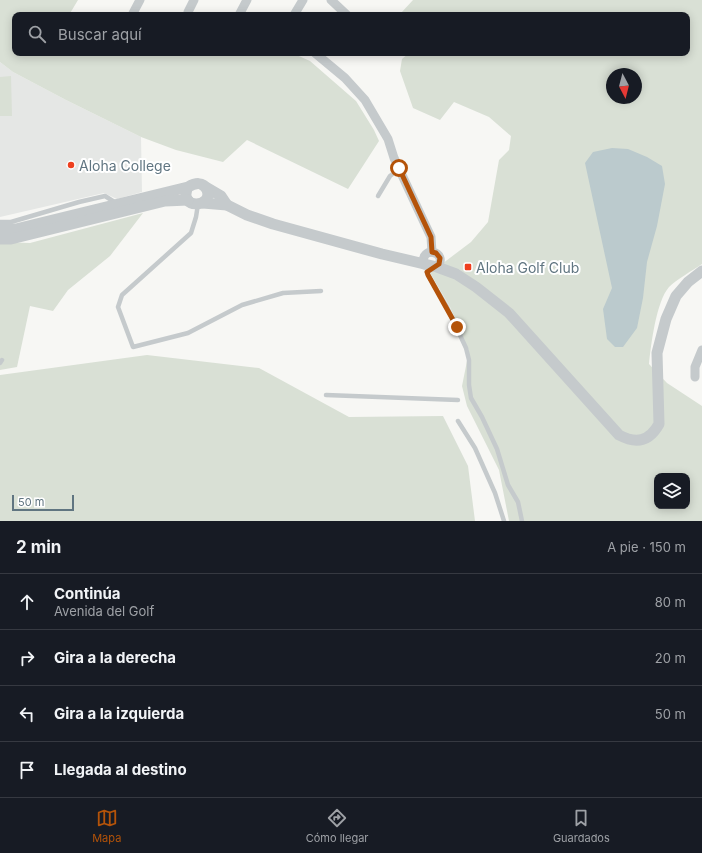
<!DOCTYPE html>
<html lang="es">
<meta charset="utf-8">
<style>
:root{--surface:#171b24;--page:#242831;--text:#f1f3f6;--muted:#9ea1a6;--line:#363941;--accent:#b45309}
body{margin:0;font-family:Inter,sans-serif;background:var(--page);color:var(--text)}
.controls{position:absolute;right:12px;bottom:12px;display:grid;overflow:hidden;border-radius:8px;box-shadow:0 2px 10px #0003}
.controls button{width:36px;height:36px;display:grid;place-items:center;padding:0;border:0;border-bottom:1px solid var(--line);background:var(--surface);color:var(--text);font:20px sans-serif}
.compass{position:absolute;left:606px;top:68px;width:36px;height:36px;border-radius:50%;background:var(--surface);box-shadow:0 2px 10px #0003;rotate:173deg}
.scale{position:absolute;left:12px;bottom:10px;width:62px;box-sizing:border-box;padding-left:4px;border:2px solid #607581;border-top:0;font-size:11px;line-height:14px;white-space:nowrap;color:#607581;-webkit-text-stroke:3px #fff;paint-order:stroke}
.stop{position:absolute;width:12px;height:12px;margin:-9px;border:3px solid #b45309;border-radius:50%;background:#fff}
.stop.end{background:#b45309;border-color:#fff;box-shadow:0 1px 4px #0008}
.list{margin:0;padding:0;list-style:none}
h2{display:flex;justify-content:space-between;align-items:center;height:52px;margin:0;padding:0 16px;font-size:17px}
h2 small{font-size:13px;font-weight:400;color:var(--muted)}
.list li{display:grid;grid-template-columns:26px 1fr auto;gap:12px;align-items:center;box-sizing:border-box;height:56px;padding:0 16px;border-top:1px solid var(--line)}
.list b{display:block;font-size:15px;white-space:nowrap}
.list p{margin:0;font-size:13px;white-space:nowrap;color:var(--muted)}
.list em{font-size:13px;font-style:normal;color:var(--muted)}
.icon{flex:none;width:22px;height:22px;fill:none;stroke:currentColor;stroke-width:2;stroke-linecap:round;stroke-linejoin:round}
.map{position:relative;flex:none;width:702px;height:521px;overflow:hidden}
.search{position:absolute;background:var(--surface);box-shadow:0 2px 10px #0003;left:12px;right:12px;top:12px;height:44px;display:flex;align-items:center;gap:10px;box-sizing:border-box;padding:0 14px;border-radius:8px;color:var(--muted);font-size:15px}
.sheet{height:276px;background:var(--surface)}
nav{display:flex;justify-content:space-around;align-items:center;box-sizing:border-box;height:56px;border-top:1px solid var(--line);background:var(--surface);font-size:11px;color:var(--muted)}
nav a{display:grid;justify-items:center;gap:2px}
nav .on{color:var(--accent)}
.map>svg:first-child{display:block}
</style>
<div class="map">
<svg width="702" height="521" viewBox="0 0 702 521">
<rect width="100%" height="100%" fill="#f7f7f4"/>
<polygon fill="#e5e7e5" points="0,62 13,72 66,100 141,137 142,192 117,199 104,193 0,217"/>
<g fill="#d9e0d5" fill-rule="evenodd">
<polygon points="0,0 78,0 69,15 15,15 15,53 292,53 310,61 356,101 374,130 379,141 348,189 247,140 223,162 176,150 141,137 66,100 13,72 0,62"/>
<path d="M413,0H702V264C693,270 676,280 669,287C656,302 651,345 649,364L667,383L702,406V521H509L499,470L467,406L462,386L469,351L450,307L430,273L471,242L488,222L499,160L509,150L511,136L489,117L454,102L440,120L413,108L400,71L402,59L409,53H687V15H402L401,13ZM612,74H636V98H612ZM657,476H687V506H657Z"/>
<polygon points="11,76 12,116 0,116 0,77"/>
<polygon points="143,213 110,256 68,290 53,311 30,306 17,367 0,370 0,242 30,243"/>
<polygon points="147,355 259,368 349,417 443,416 468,466 475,521 0,521 0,375"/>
</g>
<polygon fill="#bbcacd" points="612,148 628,149 647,157 662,166 665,184 657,226 647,262 643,298 637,328 623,347 615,347 607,339 603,309 612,288 585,163 593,152"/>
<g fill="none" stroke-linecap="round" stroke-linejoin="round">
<g stroke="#c5cacc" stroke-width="4.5">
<polyline points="378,196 390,176 399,169"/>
<polyline points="198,204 196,217 191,233 122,295 118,307 133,347 188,333 242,305 283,293 321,291"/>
<polyline points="0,222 11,222 79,202 105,196 116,203"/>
<polyline points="434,268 427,272 428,275 447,307 466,348 469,360 469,385 471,398 482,417 497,449 508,485 518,502 522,521"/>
<polyline points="0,363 2,360"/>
<polyline points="326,395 458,400"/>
<polyline points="458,421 475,448 495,493 504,521"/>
</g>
<g stroke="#c5cacc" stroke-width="9">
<polyline points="331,0 347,15"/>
<polyline points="188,12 194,0"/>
<polyline points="132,15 140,0"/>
<polyline points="239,15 247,0"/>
<polyline points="294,15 303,0"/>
<polyline points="315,53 345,78 365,100 388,139 394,158 431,237 432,252"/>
<path d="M424,265C419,244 450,252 437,267"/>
<polyline points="695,377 695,367 702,350"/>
</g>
<g stroke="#c5cacc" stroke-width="11">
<polyline points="204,186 221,196 227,205"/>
<path d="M203,203L227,205L247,215L273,224L382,254L437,267L456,274L476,287L509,313L619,435C636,444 649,442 659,424L657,353L666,319L676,296L688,282L702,271"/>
<path d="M0,229H16L188,187C195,183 203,181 207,190C214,208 177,210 188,187"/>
<polyline points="0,239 11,239 165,201 188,200"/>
</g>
</g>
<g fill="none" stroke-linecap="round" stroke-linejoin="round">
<polyline stroke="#b45309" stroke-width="5" points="399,168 431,237 432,252 436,253 440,258 439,264 427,272 428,275 457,327"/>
</g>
<g fill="#ee3f1e" stroke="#fff" stroke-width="1.5">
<circle cx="71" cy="165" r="4"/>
<rect x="464" y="263" width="8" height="8" rx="2"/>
</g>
<g text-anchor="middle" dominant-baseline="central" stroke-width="4" stroke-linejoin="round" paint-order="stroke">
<g font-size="14" fill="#607581" stroke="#fff" text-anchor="start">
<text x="79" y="165">Aloha College</text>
<text x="476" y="267">Aloha Golf Club</text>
</g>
</g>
</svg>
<div class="controls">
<button><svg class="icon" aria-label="layers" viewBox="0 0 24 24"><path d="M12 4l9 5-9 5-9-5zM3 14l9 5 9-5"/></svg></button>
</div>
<svg class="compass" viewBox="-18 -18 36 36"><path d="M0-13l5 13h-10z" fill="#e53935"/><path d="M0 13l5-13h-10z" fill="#9ea1a6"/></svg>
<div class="scale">50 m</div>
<div class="stop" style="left:399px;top:168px"></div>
<div class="stop end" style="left:457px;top:327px"></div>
<div class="search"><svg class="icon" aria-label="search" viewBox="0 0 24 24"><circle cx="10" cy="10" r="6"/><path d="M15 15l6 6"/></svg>Buscar aquí</div>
</div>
<section class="sheet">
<h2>2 min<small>A pie · 150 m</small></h2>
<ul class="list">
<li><svg class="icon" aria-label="ahead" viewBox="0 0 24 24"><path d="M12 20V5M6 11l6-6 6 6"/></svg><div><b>Continúa</b><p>Avenida del Golf</p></div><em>80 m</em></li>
<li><svg class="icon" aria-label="right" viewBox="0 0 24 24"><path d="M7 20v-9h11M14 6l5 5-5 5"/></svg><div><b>Gira a la derecha</b></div><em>20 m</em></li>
<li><svg class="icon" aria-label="left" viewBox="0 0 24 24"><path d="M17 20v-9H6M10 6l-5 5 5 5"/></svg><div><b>Gira a la izquierda</b></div><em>50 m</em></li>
<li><svg class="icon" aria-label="arrive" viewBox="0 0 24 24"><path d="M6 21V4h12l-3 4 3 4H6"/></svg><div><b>Llegada al destino</b></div></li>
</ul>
</section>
<nav>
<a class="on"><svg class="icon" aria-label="map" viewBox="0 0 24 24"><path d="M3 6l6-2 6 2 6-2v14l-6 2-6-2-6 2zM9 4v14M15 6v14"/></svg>Mapa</a>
<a><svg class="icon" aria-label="directions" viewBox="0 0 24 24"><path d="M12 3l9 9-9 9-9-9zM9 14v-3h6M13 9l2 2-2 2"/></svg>Cómo llegar</a>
<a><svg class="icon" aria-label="saved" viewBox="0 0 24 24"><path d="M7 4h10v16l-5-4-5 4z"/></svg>Guardados</a>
</nav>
